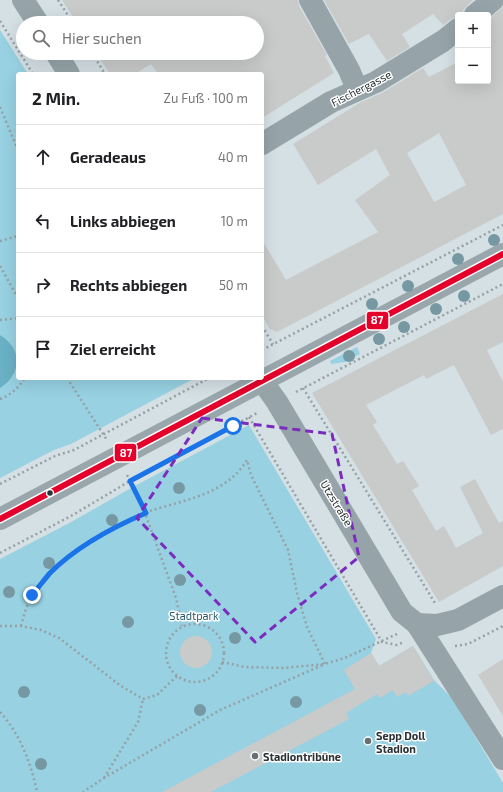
<!DOCTYPE html>
<html lang="de">
<meta charset="utf-8">
<style>
:root{--surface:#fff;--page:#f6f6f6;--text:#202124;--muted:#757577;--line:#e0e0e0}
body{margin:0;font-family:"Exo 2",sans-serif;background:var(--page);color:var(--text)}
.controls{position:absolute;right:12px;top:12px;display:grid;overflow:hidden;border-radius:4px;box-shadow:0 4px 16px #0002}
.controls button{width:36px;height:36px;display:grid;place-items:center;padding:0;border:0;border-bottom:1px solid var(--line);background:var(--surface);color:var(--text);font:20px sans-serif}
.stop{position:absolute;width:12px;height:12px;margin:-9px;border:3px solid #1a73e8;border-radius:50%;background:#fff}
.stop.end{background:#1a73e8;border-color:#fff;box-shadow:0 1px 4px #0008}
.list{margin:0;padding:0;list-style:none}
h2{display:flex;justify-content:space-between;align-items:center;height:52px;margin:0;padding:0 16px;font-size:17px}
h2 small{font-size:13px;font-weight:400;color:var(--muted)}
.list li{display:grid;grid-template-columns:26px 1fr auto;gap:12px;align-items:center;box-sizing:border-box;height:64px;padding:0 16px;border-top:1px solid var(--line)}
.list b{display:block;font-size:15px;white-space:nowrap}
.list em{font-size:13px;font-style:normal;color:var(--muted)}
.icon{flex:none;width:22px;height:22px;fill:none;stroke:currentColor;stroke-width:2;stroke-linecap:round;stroke-linejoin:round}
.map{position:relative;flex:none;width:503px;height:792px;overflow:hidden}
.search{position:absolute;background:var(--surface);box-shadow:0 4px 16px #0002;left:16px;top:16px;width:248px;height:44px;display:flex;align-items:center;gap:10px;box-sizing:border-box;padding:0 14px;border-radius:22px;color:var(--muted);font-size:15px}
.panel{position:absolute;background:var(--surface);box-shadow:0 4px 16px #0002;left:16px;top:72px;width:248px;height:308px;border-radius:4px}
.map>svg:first-child{display:block}
</style>
<div class="map">
<svg width="503" height="792" viewBox="0 0 503 792">
<rect width="100%" height="100%" fill="#d5e0e4"/>
<g fill="#97d1e2">
<polygon points="0,30 28,74 18,74 18,378 195,378 71,444 54,450 0,478"/>
<polygon points="357,347 360,354 345,362 331,364 330,361"/>
<polygon points="249,425 376,639 371,653 379,666 413,646 434,680 452,698 503,783 503,792 0,792 0,559 73,521 131,488"/>
</g>
<path fill="#6ab1c5" d="M0,335C23,349 22,374 0,388Z"/>
<g fill="#c9caca" fill-rule="evenodd">
<polygon points="62,0 298,0 299,6 327,55 325,56 334,73 262,118 262,74 158,74 151,64 135,74 110,74 96,53 257,53 257,23 77,23"/>
<polygon points="324,0 473,0 463,10 463,15 458,15 458,17 451,19 443,25 433,14 402,34 410,47 387,61 369,34 349,44"/>
<path d="M503,7V214L277,332L270,329L262,316V240L286,280L378,232L355,200L390,175L376,149L318,185L293,144L361,102L382,93L423,68L429,77L458,62V81H488V20ZM439,133L466,185L434,202L407,153Z"/>
<polygon points="503,294 503,342 487,350 503,382 503,429 491,435 454,365 426,379 424,375 366,405 377,422 373,425 397,464 403,461 419,486 412,490 436,531 444,526 456,548 483,533 460,487 475,479 499,523 503,521 503,566 439,602 312,393"/>
<circle cx="196" cy="652" r="16"/>
<polygon points="413,646 434,681 408,696 406,692 397,697 393,690 380,698 377,694 346,713 349,719 211,792 162,792 355,689 344,670 371,653 379,666"/>
<polygon points="503,659 503,716 478,675"/>
</g>
<g fill="none" stroke-linecap="round" stroke-linejoin="round">
<g stroke="#95a1a5" stroke-width="2.5" stroke-dasharray="2 3" stroke-linecap="butt">
<polyline points="58,0 73,23"/>
<polyline points="0,21 33,74"/>
<polyline points="92,53 105,74"/>
<polyline points="0,107 18,150"/>
<polyline points="0,241 18,236"/>
<polyline points="0,266 18,298"/>
<polyline points="0,320 18,318"/>
<polyline points="262,326 273,344"/>
<polyline points="262,350 503,225"/>
<polyline points="67,378 107,440"/>
<polyline points="303,388 435,603"/>
<polyline points="296,392 503,284"/>
<path d="M0,399C11,395 18,388 25,378"/>
<polyline points="249,417 382,642 397,645 404,642"/>
<polyline points="127,475 145,513 176,598 182,626"/>
<polyline points="0,484 55,456 74,450 209,378"/>
<polyline points="0,553 71,516 130,481 259,412"/>
<circle cx="195" cy="653" r="29"/>
<polyline points="0,626 21,626 41,630 59,638 121,686 143,699 157,695 177,676"/>
<path d="M21,626C24,615 27,603 33,594C56,558 107,527 147,512C176,502 213,497 236,474C240,470 244,465 247,460L251,475L288,550L297,593L307,627L325,664L220,710L104,778L83,792"/>
<polyline points="455,646 468,644 503,626"/>
<polyline points="222,662 245,667 284,668 325,664 347,657 397,634"/>
<path d="M0,712C20,734 31,763 37,792"/>
<polyline points="104,778 138,722 143,699"/>
</g>
<g stroke="#96a4a9" stroke-width="22">
<polyline points="23,0 38,23"/>
<polyline points="310,0 349,70 357,89"/>
<polyline points="475,15 493,0"/>
<polyline points="56,53 69,74"/>
<polyline points="262,144 331,102 376,82 443,41 458,29"/>
<polyline points="260,378 277,402 402,612 417,624 503,759"/>
<polyline points="417,624 437,625 458,620 503,596"/>
</g>
<polyline stroke="#99a7ac" stroke-width="22" points="0,519 503,254"/>
<g stroke="#fff" stroke-width="9">
<polyline id="bus-1" points="0,519 503,254"/>
</g>
<use href="#bus-1" stroke="#e4002b" stroke-width="6"/>
</g>
<g fill="#7698a2">
<circle cx="494" cy="240" r="6"/>
<circle cx="458" cy="259" r="6"/>
<circle cx="408" cy="286" r="6"/>
<circle cx="464" cy="296" r="6"/>
<circle cx="372" cy="304" r="6"/>
<circle cx="436" cy="309" r="6"/>
<circle cx="404" cy="327" r="6"/>
<circle cx="379" cy="339" r="6"/>
<circle cx="349" cy="356" r="6"/>
<circle cx="179" cy="488" r="6"/>
<circle cx="112" cy="520" r="6"/>
<circle cx="49" cy="563" r="6"/>
<circle cx="180" cy="580" r="6"/>
<circle cx="9" cy="592" r="6"/>
<circle cx="128" cy="622" r="6"/>
<circle cx="235" cy="638" r="6"/>
<circle cx="24" cy="692" r="6"/>
<circle cx="296" cy="702" r="6"/>
<circle cx="200" cy="710" r="6"/>
<circle cx="41" cy="764" r="6"/>
</g>
<g fill="none" stroke-linecap="round" stroke-linejoin="round">
<path stroke="#1a73e8" stroke-width="5" d="M32,595C38,588 44,580 50,573C77,546 111,528 146,513L130,481L233,426"/>
</g>
<path fill="none" stroke="#7b2cbf" stroke-width="3" stroke-dasharray="8 5" stroke-linejoin="round" d="M202,418L332,434L359,557L255,642L137,518Z"/>
<circle fill="#2a3234" stroke="#fff" stroke-width="1.5" cx="50" cy="493" r="3.5"/>
<g fill="#666f72" stroke="#fff" stroke-width="1.5">
<circle cx="368" cy="741" r="4"/>
<circle cx="255" cy="756" r="4"/>
</g>
<g text-anchor="middle" dominant-baseline="central" stroke-width="3" stroke-linejoin="round" paint-order="stroke">
<g font-size="11" fill="#2a3234" stroke="#fff">
<text transform="translate(361 88) rotate(-27)">Fischergasse</text>
<text transform="translate(337 503) rotate(59)">Utzstraße</text>
</g>
<g font-size="11" fill="#285d6c" stroke="#fff">
<text x="194" y="615">Stadtpark</text>
</g>
<g font-size="11" font-weight="bold" fill="#2a3234" stroke="#fff" text-anchor="start">
<text x="376" y="735">Sepp Doll<tspan x="376" dy="13">Stadion</tspan></text>
<text x="263" y="756">Stadiontribüne</text>
</g>
</g>
<g stroke="#fff" stroke-width="1.5">
<rect x="366" y="311" width="23" height="19" rx="4" fill="#e4002b"/>
<rect x="114" y="443" width="23" height="19" rx="4" fill="#e4002b"/>
</g>
<g font-size="11" text-anchor="middle" font-weight="bold" fill="#fff">
<text x="377" y="324">87</text>
<text x="126" y="457">87</text>
</g>
</svg>
<div class="controls">
<button>+</button>
<button>−</button>
</div>
<div class="stop" style="left:233px;top:426px"></div>
<div class="stop end" style="left:32px;top:595px"></div>
<div class="search"><svg class="icon" aria-label="search" viewBox="0 0 24 24"><circle cx="10" cy="10" r="6"/><path d="M15 15l6 6"/></svg>Hier suchen</div>
<section class="panel">
<h2>2 Min.<small>Zu Fuß · 100 m</small></h2>
<ul class="list">
<li><svg class="icon" aria-label="ahead" viewBox="0 0 24 24"><path d="M12 20V5M6 11l6-6 6 6"/></svg><div><b>Geradeaus</b></div><em>40 m</em></li>
<li><svg class="icon" aria-label="left" viewBox="0 0 24 24"><path d="M17 20v-9H6M10 6l-5 5 5 5"/></svg><div><b>Links abbiegen</b></div><em>10 m</em></li>
<li><svg class="icon" aria-label="right" viewBox="0 0 24 24"><path d="M7 20v-9h11M14 6l5 5-5 5"/></svg><div><b>Rechts abbiegen</b></div><em>50 m</em></li>
<li><svg class="icon" aria-label="arrive" viewBox="0 0 24 24"><path d="M6 21V4h12l-3 4 3 4H6"/></svg><div><b>Ziel erreicht</b></div></li>
</ul>
</section>
</div>
